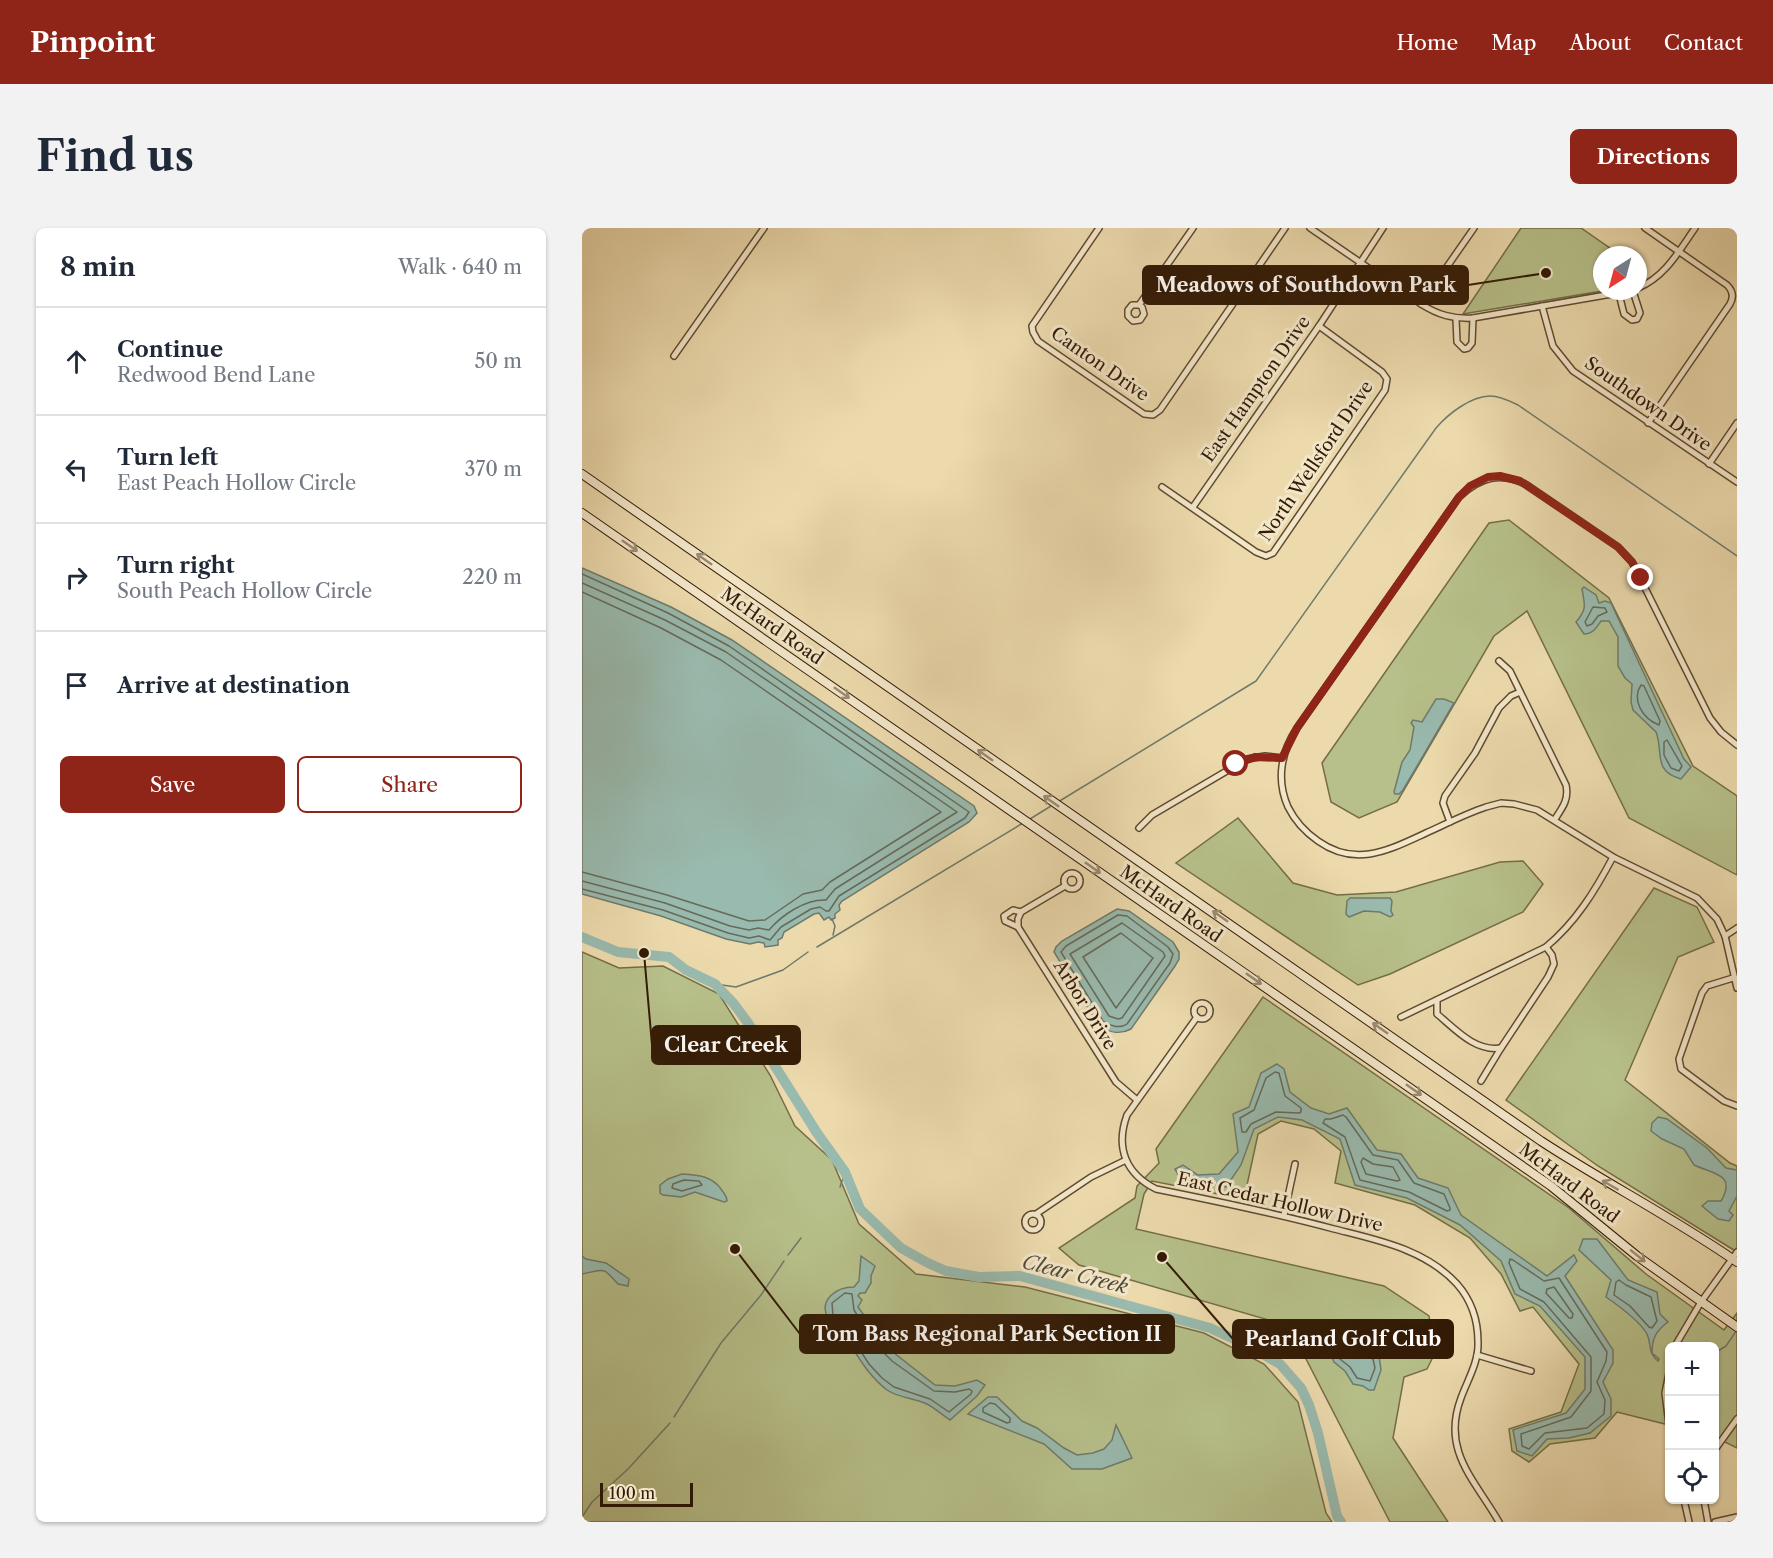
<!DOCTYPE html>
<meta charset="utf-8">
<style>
:root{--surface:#fff;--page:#f2f2f3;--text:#1f2937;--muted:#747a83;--line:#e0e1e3;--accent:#8f2418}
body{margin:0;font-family:"Libre Caslon Text",serif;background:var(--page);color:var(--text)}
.controls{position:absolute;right:18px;bottom:18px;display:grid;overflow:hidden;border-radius:9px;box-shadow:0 2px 4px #0004}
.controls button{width:54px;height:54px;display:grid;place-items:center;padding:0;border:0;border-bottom:2px solid var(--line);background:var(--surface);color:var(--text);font:30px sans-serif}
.compass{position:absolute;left:1011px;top:18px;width:54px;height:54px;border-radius:50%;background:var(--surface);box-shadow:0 2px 4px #0004;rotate:216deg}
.scale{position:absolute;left:18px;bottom:15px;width:93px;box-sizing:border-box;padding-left:6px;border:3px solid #321a05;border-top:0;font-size:16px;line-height:21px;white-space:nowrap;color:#321a05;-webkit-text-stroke:4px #f3e7ca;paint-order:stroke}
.stop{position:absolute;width:18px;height:18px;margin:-14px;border:4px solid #8f2418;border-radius:50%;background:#fff}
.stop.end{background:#8f2418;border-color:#fff;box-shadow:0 2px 6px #0008}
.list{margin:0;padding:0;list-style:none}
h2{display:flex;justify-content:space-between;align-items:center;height:78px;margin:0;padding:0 24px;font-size:26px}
h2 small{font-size:20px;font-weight:400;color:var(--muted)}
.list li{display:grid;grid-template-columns:39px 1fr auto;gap:18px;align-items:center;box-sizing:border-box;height:108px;padding:0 24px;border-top:2px solid var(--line)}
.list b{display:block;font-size:22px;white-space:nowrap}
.list p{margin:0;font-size:20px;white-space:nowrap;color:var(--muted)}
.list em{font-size:20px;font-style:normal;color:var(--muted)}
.actions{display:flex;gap:12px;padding:18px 24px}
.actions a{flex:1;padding:14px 0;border:2px solid var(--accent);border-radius:9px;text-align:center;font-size:21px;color:var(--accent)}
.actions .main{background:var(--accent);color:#fff}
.icon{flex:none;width:33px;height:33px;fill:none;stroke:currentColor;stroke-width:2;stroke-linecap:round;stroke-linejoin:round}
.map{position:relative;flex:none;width:1155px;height:1294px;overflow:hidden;border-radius:9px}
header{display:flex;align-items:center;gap:36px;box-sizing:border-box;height:84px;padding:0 30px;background:var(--accent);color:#fff}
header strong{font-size:28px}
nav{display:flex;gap:33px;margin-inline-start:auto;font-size:21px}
.intro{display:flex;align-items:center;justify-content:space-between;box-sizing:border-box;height:144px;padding:0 36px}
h1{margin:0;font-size:42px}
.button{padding:15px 27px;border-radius:9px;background:var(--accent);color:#fff;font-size:21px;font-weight:700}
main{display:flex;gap:36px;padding:0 36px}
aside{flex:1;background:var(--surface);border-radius:9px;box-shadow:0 2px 4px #0004}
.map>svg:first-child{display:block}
</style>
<header>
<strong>Pinpoint</strong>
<nav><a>Home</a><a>Map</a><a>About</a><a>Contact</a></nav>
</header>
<div class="intro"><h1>Find us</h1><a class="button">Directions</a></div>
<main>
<aside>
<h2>8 min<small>Walk · 640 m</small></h2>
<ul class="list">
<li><svg class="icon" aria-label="ahead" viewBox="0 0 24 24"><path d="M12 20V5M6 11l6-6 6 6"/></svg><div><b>Continue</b><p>Redwood Bend Lane</p></div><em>50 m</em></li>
<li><svg class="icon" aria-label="left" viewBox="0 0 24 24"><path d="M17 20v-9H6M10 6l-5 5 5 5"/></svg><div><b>Turn left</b><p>East Peach Hollow Circle</p></div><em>370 m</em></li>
<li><svg class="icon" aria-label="right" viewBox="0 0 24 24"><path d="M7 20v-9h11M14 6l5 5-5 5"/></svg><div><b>Turn right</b><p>South Peach Hollow Circle</p></div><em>220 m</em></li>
<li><svg class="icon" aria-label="arrive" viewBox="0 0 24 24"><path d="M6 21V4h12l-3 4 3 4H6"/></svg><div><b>Arrive at destination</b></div></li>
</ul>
<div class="actions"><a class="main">Save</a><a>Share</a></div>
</aside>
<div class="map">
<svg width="1155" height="1294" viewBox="0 0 1155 1294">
<rect width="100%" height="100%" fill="#ecdaad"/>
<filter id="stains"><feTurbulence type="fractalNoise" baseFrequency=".00333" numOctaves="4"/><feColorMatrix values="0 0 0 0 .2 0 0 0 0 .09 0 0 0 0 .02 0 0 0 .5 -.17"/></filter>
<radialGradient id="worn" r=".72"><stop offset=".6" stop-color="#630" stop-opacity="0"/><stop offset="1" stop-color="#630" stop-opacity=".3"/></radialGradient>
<g fill="#b7c08a" stroke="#746d48" stroke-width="1.5">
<polygon points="939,0 999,0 1038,27 1020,27 1020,63 881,86"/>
<polygon points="927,292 1027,370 1111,538 1155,568 1155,647 1047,590 945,383 912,408 815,574 777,590 749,574 740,535 907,295"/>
<polygon points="656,590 711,655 755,667 814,664 918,634 941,633 961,656 941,684 808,746 776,757 594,635"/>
<polygon points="1072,660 1115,679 1132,714 1096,729 1043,852 1148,935 1155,938 1155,1024 1016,938 924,872"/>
<polygon points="0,724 37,740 81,738 137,766 188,847 213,898 250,932 277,996 334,1046 443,1059 622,1105 682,1136 716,1174 744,1285 750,1294 0,1294"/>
<polygon points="681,769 987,980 1064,1046 1142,1102 1155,1085 1155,1220 1133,1209 1132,1118 1088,1118 1087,1197 1035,1184 1013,1210 968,1216 947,1234 930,1223 927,1201 979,1184 997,1136 951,1079 938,1083 919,1046 888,1010 833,977 753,955 759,923 732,901 699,893 676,906 662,971 570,953 562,966 554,1001 802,1058 847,1088 853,1125 845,1141 822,1149 811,1210 866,1294 808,1294 707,1098 497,1037 477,1020 553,970 555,958 577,935 574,921"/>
</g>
<g fill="#99baae" stroke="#707a6a" stroke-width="1.5">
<polygon points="0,340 89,379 150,412 392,578 395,585 387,594 260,673 257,677 258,682 253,686 253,690 249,692 247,689 242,692 237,685 232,686 202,704 200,710 196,712 196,717 183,719 182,715 176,714 168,716 144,711 79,688 0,666"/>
<path d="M1002,359L1014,367L1017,375L1023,373L1029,375L1102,531L1109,539L1099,551C1070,543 1082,524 1074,504L1051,482L1049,474L1050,456L1043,450L1036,438V409L1027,393H1019C1015,399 1011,406 1002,406L994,394C1005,381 1003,378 1000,361Z"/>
<polygon points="854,471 862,471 872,475 821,562 817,566 813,566 812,564 820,534 828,522 832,499 829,495 831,492 840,494"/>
<polygon points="768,670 808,670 810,673 809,683 811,687 808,689 798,684 782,683 767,689 764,686 765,673"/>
<path d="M535,681L547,683L591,714L597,724V731L593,738L549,801C538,807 526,804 517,798L472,724L474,719L480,713Z"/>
<polygon points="695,836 702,841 708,864 729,880 747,886 765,880 795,922 819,926 836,950 866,960 879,987 965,1048 992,1027 995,1033 983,1048 1031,1122 1031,1135 1021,1154 1029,1171 1029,1188 1008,1205 987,1210 965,1211 950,1228 935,1223 931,1202 984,1185 1003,1161 1003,1129 958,1078 933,1066 919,1033 878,997 825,970 773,957 758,911 720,892 696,889 672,901 659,937 644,959 597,948 593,941 601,937 616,947 637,946 656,924 651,886 667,879 679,845"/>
<path d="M1076,889L1085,891L1125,920L1144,940L1155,942V968L1147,983L1151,987L1147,993L1136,991L1120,978L1126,973H1139C1155,946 1131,946 1112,937L1102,921L1080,911L1069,903L1070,895Z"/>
<path d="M100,946C116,947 130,948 139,961C142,966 145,967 145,973L142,974L113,964L99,969L81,967L78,965V957L86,951Z"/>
<path d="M1001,1011H1015L1046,1052L1075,1064L1078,1086L1086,1094C1074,1103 1070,1110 1070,1125L1077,1131L1076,1133C1065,1124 1070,1117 1065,1106C1057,1092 1037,1078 1024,1069L1029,1052L997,1022Z"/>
<path d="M0,1028L4,1031L24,1035L47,1051L46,1058L36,1056C19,1037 23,1042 0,1046Z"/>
<path d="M279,1028L293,1038L289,1048V1055L283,1065H278L276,1068L280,1072L276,1079L284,1090L297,1103L307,1121L353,1157L373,1158L395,1152L403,1157L395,1168L368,1192C360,1187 353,1180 345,1176C332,1170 317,1170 305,1162C288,1149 279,1133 267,1115C261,1107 250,1100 246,1091C236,1071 255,1059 272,1059L277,1053Z"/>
<path d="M759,1105C766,1106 790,1123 797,1128L799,1142L792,1162H787L781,1158L771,1156L763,1143L752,1134L749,1126L735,1118L736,1115L748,1114Z"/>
<polygon points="406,1169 415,1169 440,1193 455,1200 482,1220 495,1227 511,1225 522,1221 530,1212 534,1197 550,1230 520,1241 490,1241 462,1216 386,1186"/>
</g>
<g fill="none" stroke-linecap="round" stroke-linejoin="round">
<g stroke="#666a5a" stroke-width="1.5">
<polyline points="0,346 86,385 147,418 387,584 383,590 257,668 247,683 244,683 238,679 229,681 199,699 188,712 177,708 167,710 146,705 81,682 0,661"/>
<path d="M0,355L83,392L144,424L375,584L253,661L244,672C223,671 200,687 187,702L176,700L167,702L148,698L83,675L0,653"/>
<polyline points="0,364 79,400 139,432 359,584 248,654 240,662 221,666 183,692 167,693 85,667 0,644"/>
<polygon points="1011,379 1023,380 1025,384 1016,388 1010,396 1005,398 1003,394"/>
<path d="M1059,457L1062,458L1078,493L1077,497C1061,491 1049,472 1059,457Z"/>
<polygon points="1085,512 1100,538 1097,543 1089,540 1082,527 1082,514"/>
<path d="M536,687L545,688L586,719L591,726L588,735L545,796C538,801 528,798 521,793L479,724L484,718Z"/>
<polygon points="540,695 581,724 583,728 540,790 536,791 527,788 488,726"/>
<polygon points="539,705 571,730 534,780 501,729"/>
<polygon points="693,844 697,845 703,868 719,880 719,884 717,885 694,884 669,896 664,904 660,904 658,890 672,882 684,850"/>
<polygon points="761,887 764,889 791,927 816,932 832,955 862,966 868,980 868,982 865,983 827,964 778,952 763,909 741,895 743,891 749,891"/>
<polygon points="781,930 791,936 811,939 818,952 815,953 784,946 779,934"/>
<polygon points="102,952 117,953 120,957 100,963 90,960 91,956"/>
<polygon points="928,1031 931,1032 962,1053 977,1050 1025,1124 1024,1133 1015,1154 1023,1172 1022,1186 1005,1200 963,1205 947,1221 940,1218 939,1206 989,1189 1009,1163 1009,1129 962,1074 938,1061 927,1035"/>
<polygon points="1037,1052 1044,1057 1069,1069 1075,1093 1070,1100 1067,1099 1048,1078 1032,1067 1034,1054"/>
<polygon points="972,1059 991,1086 990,1090 987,1090 964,1065 965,1061"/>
<polygon points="263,1065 270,1066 272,1082 280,1095 292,1107 302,1125 310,1133 352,1163 373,1164 387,1161 390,1163 389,1166 367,1184 348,1171 312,1159 300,1150 287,1136 270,1110 251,1088 250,1075"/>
<polygon points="761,1112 764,1112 779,1125 791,1131 793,1140 788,1153 775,1150 768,1139 758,1131 753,1119"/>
<polygon points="408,1175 413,1176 428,1190 428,1194 425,1195 401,1184 401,1180"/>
</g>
<g stroke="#707a6a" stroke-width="1.5">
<path d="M476,574L674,453L854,200C866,186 889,168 908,168C917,168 928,173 936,177L1155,328"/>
<polyline points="448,591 469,578"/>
<polyline points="250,691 253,698 251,707"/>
<polyline points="235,719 441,595"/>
<polyline points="133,756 154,759 201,742 226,724"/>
<polyline points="258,959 263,944"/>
<polyline points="206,1027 219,1010"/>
<polyline points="1136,1123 1144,1118 1155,1102"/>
<polyline points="92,1189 139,1115 179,1067 202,1033"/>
<polyline points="0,1289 10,1274 46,1241 88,1195"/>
</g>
<polyline stroke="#99baae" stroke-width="10" points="0,709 36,724 87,729 104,742 133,756 152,776 166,795 235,905 263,944 278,981 319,1020 346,1035 364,1043 397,1049 438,1048 628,1100 663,1116 698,1136 719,1160 727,1177 736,1205 755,1288 759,1294"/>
<g stroke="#604a2f" stroke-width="8">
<g id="street">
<polyline points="517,0 450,98 451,104 456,113 562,186 571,187 578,182 703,0"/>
<path d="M728,0L839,76C856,87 871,91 891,90L1047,63"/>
<path d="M1063,0L1145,57C1151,63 1152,69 1148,76L1066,195"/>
<path d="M1056,60C1083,49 1097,23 1113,0"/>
<polyline points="1037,66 1042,86 1050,92 1055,91 1058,85 1051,63"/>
<polyline points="839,76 892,0"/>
<polyline points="557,77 560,79 562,86 558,92 551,93 546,88 546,82 550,77 557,77 611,0"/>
<polyline points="960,78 971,118 991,143 1155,254"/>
<polyline points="874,91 875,114 882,121 886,120 890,115 891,90"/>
<polyline points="92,128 182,0"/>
<polyline points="1127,236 1155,195"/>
<polyline points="580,259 674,324 684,328 691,325 803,162 805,151 800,144 737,98"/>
<polyline points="611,279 737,98 801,0"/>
<path d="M917,433L928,443L984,557C987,571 981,579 973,591"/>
<path d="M1155,517L1139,504L1128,490L1050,334L1036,319L945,257C919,243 898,249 877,269L715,500C699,524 694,552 706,579C713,593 723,604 736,613C774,640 807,622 844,605C864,596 883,586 904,579L919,575L932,576L955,582L1031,629L1115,670L1135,691L1143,708L1155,760"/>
<polyline points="868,594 861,575 863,568 893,525 917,480 929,468 938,464"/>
<polyline points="557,600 570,587 665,531 683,528 700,530"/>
<circle cx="490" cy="653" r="8"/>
<polyline points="483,658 439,684 436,691 436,699 534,854 555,872"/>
<polyline points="436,699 423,693 422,688 431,682 439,684"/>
<polyline points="1143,708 1155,700"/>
<polyline points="1151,750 1125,758 1120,765 1097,831 1099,841 1142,873 1155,878"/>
<path d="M855,772V786C873,801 893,824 919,820L966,749L972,736L970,727L964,719"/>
<circle cx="620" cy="783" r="8"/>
<path d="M615,789L545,887C533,920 544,946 574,961C634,973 693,985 752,1001C795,1012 843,1021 875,1056C890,1073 896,1092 896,1114C897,1134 885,1153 879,1170C859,1223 893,1252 917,1294"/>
<path d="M819,789L964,719C994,694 1013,663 1031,629"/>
<polyline points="899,853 919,820"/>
<polyline points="454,986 509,949 544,932"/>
<circle cx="451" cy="994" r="8"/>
<polyline points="702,987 713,936"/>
<polyline points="1093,1118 1119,1074 1155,1024"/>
<polyline points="895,1127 949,1143"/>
<polyline points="1088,1140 1083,1165 1088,1204"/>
<polyline points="1132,1223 1155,1191"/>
<polyline points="1102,1272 1107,1294"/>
<polyline points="1122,1272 1126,1294"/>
<polyline points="1133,1294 1155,1289"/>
</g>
</g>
<g stroke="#321a05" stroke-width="10">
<g id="secondary">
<path d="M0,246L959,913C1023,955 1092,990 1155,1034"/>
<polyline points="0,285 969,958 1055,1028 1155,1099"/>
</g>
</g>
<use href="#street" stroke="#f3e7ca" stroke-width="5"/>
<use href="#secondary" stroke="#f3e7ca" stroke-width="8"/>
</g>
<defs><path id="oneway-shaft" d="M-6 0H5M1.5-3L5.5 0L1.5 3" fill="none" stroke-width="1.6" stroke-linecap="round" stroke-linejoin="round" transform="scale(1.5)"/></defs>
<g stroke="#9c8b71">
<use href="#oneway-shaft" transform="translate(48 318) rotate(35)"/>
<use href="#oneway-shaft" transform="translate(122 331) rotate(-145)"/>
<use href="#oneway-shaft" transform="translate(260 465) rotate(35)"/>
<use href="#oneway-shaft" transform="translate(403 527) rotate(-145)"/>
<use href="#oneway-shaft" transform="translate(469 573) rotate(-145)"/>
<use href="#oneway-shaft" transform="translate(511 640) rotate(35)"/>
<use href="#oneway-shaft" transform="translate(638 688) rotate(-145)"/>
<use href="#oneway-shaft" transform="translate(672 751) rotate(35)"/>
<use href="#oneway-shaft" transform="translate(798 800) rotate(-145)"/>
<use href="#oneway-shaft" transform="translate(832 862) rotate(35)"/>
<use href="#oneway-shaft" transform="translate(1028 957) rotate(-150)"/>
<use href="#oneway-shaft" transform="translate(1056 1028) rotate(39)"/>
</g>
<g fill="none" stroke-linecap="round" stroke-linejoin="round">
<polyline stroke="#8f2418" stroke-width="8" points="654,536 673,529 700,530 715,500 877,269 888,258 906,249 918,248 938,253 1036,319 1050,334 1059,350"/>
</g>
<g text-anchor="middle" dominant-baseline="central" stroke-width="6" stroke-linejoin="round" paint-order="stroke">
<g font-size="18" fill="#321a05" stroke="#f3e7ca">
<text transform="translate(518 136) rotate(35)">Canton Drive</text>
<text transform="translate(674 161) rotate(-55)">East Hampton Drive</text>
<text transform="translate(1066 176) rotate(35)">Southdown Drive</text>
<text transform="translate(734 233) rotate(-56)">North Wellsford Drive</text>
<text transform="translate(190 398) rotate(35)">McHard Road</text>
<text transform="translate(589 676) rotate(35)">McHard Road</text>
<text transform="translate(503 777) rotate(58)">Arbor Drive</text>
<text transform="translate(987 955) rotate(37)">McHard Road</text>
<text transform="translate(698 974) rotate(13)">East Cedar Hollow Drive</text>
</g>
<g font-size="20" font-style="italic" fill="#514a38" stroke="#f3e7ca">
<text transform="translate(493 1046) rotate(14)">Clear Creek</text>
</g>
</g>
<path fill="none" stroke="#321a05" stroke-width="2" d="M964 45L886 57M62 725L70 817M153 1021L218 1106M580 1029L651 1111"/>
<g fill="#321a05" stroke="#f3e7ca" stroke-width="2">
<circle cx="964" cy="45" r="6"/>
<circle cx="62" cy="725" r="6"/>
<circle cx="153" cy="1021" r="6"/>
<circle cx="580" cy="1029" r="6"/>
</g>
<g fill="#321a05" stroke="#321a05" stroke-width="2">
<rect x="561" y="38" width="325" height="38" rx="6"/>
<rect x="70" y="798" width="148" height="38" rx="6"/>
<rect x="218" y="1087" width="374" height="38" rx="6"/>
<rect x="651" y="1092" width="220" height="38" rx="6"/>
</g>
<g font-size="20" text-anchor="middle" font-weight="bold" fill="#fff">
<text x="724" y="64">Meadows of Southdown Park</text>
<text x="144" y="824">Clear Creek</text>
<text x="405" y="1113">Tom Bass Regional Park Section II</text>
<text x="761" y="1118">Pearland Golf Club</text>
</g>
<rect width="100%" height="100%" filter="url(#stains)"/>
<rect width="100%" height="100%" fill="url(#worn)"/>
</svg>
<div class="controls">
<button>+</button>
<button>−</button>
<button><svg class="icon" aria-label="locate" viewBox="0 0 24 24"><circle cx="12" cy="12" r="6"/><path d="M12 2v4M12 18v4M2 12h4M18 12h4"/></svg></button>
</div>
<svg class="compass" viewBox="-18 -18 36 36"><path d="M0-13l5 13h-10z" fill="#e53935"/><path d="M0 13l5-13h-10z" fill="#747a83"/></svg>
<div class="scale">100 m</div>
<div class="stop" style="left:654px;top:536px"></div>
<div class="stop end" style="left:1059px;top:350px"></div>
</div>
</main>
